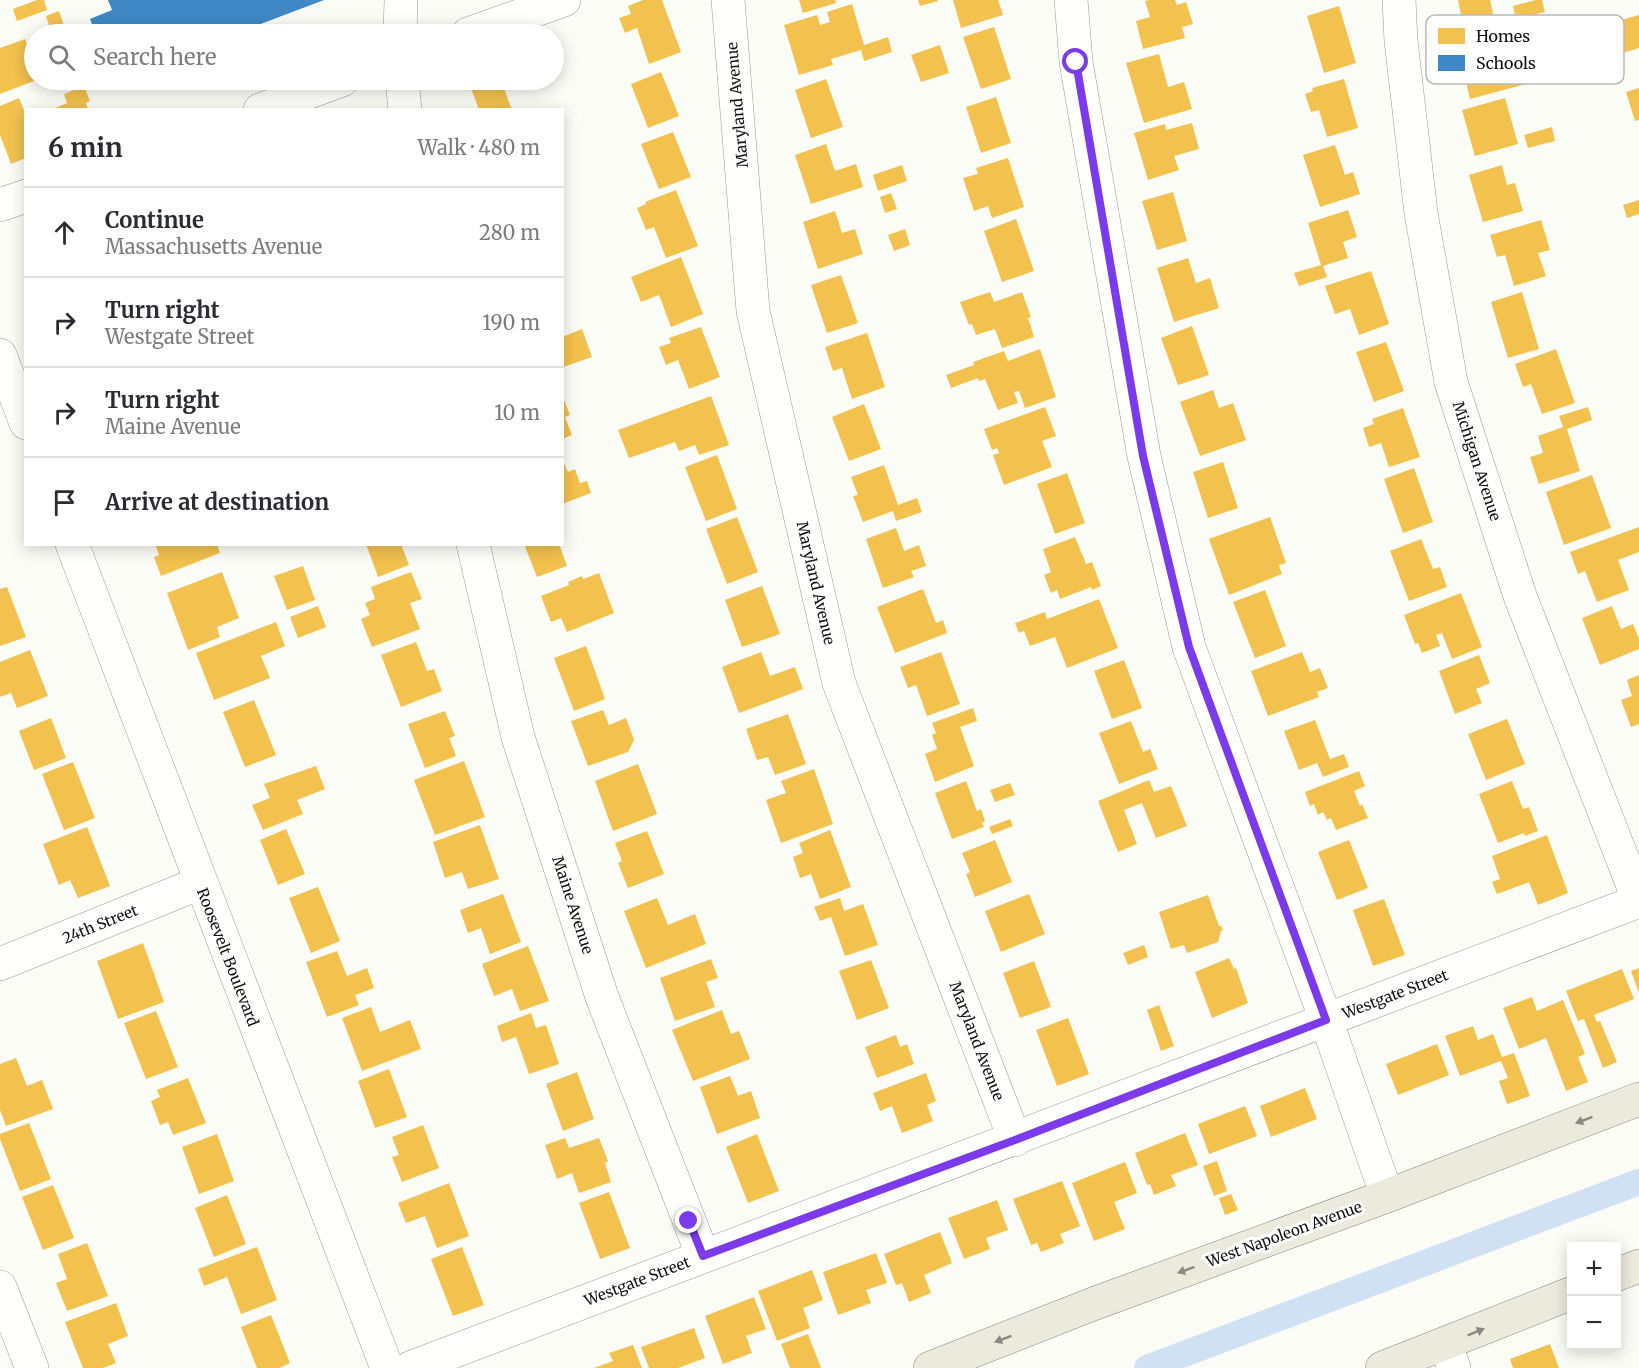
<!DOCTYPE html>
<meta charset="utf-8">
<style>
:root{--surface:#fff;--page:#f2f2f3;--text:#2b2b33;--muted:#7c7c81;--line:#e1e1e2}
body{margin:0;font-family:Merriweather,serif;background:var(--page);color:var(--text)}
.controls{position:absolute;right:18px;bottom:18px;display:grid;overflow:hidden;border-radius:0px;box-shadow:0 3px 15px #0003}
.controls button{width:54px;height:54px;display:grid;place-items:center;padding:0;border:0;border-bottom:2px solid var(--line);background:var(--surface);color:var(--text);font:30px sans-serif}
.stop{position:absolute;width:18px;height:18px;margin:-14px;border:4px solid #7c3aed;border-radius:50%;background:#fff}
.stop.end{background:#7c3aed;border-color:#fff;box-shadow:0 2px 6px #0008}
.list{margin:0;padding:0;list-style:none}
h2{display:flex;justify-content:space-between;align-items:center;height:78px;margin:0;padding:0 24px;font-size:26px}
h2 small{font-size:20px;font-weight:400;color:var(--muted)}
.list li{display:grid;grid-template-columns:39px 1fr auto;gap:18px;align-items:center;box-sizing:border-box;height:90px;padding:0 24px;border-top:2px solid var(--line)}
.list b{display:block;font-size:22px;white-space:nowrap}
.list p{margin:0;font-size:20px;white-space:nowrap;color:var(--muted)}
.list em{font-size:20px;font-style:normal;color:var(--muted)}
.icon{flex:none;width:33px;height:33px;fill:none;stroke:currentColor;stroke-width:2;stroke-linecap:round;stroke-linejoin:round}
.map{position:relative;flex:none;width:1639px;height:1368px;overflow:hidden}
.search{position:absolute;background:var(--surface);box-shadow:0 3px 15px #0003;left:24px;top:24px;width:540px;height:66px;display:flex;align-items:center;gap:15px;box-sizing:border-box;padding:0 21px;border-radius:33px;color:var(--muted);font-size:22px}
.panel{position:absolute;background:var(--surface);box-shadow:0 3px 15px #0003;left:24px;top:108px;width:540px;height:438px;border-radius:0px}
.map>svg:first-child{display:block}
</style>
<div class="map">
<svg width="1639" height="1368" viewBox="0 0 1639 1368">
<rect width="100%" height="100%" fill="#fcfcf7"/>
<g fill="#f2c14e">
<polygon points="37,0 44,0 47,10 17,21 13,9"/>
<polygon points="643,0 662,0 681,52 649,64 637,28 625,33 619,18 631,14 628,6"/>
<polygon points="799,0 835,0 836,3 803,13"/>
<polygon points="918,0 938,0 938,1 920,6"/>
<polygon points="953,0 998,0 1003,15 961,28"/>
<polygon points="1149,0 1175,0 1177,5 1186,2 1193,24 1182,27 1185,38 1143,49 1136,21 1150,17 1145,1"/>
<polygon points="1458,0 1490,0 1494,18 1463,25"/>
<polygon points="1536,0 1542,0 1545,12 1516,19 1513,6"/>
<polygon points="852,4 864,45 888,37 892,52 864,61 861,50 831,59 833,65 799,75 784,25 817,15 820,25 830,22 827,12"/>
<polygon points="1339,6 1356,63 1324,73 1307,16"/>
<polygon points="59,11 67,34 52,34 46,16"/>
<polygon points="1639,15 1639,48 1623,53 1614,22"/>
<polygon points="994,27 1011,79 981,89 963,37"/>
<polygon points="1494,34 1503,70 1521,65 1526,84 1470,99 1465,78 1470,76 1461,42"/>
<polygon points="25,39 34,64 34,81 0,94 0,48"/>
<polygon points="940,45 949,73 921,82 911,55"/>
<polygon points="1159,54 1168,87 1184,82 1192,109 1144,123 1126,63"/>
<polygon points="661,72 679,116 648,128 631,84"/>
<polygon points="826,79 843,127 811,138 795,90"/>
<polygon points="1344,79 1358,128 1327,137 1319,110 1311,112 1305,94 1313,91 1312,88"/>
<polygon points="468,80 501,80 512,110 479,110"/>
<polygon points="84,86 90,101 86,103 88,110 56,110 55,108 67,103 64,94"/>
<polygon points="1639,88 1639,120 1635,121 1626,92"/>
<polygon points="996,97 1011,143 981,153 966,107"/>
<polygon points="19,98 26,115 26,158 11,164 0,135 0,106"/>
<polygon points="1505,98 1518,144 1475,156 1462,110"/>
<polygon points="1192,123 1199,149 1174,156 1179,170 1148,180 1134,133 1165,124 1166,130"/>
<polygon points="1552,127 1555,141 1528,148 1524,135"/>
<polygon points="673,132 691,177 659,189 641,144"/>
<polygon points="826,144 835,171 856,164 863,187 811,204 795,155"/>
<polygon points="1335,145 1345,175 1353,172 1360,194 1320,207 1303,155"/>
<polygon points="1008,158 1024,207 992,218 988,206 974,211 963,178 978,174 976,168"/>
<polygon points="902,165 907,181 878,191 873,175"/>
<polygon points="1502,165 1507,185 1515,183 1523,211 1483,222 1469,175"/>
<polygon points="676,190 698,246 666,258 654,227 646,230 637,208 646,204 645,202"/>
<polygon points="1173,192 1187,241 1157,250 1142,201"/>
<polygon points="891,193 897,209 885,213 880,197"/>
<polygon points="1639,200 1639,214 1627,218 1623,205"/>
<polygon points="1348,210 1357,237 1343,242 1348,258 1323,266 1327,277 1299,286 1294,273 1321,265 1308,223"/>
<polygon points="835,211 842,233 855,229 863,254 818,269 803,222"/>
<polygon points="1016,219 1034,271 1002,282 984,231"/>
<polygon points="1541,220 1550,250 1538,253 1546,276 1514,286 1505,255 1497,257 1490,235"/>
<polygon points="905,229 910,245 894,251 888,235"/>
<polygon points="681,257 703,314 671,327 659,295 641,302 631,277"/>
<polygon points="1188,258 1196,283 1210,278 1219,308 1174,322 1157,268"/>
<polygon points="1371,271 1389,324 1359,335 1350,309 1335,314 1325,286"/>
<polygon points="841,275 858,323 827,333 811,285"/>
<polygon points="990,292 994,302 1022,292 1031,317 1028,318 1034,337 1002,348 995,329 976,335 972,324 969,325 960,302"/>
<polygon points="1522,292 1539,349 1508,358 1491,302"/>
<polygon points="1192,326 1209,375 1178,385 1161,338"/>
<polygon points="701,327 720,377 689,389 678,360 666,365 659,347 671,343 669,338"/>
<polygon points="582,329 592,357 563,367 562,337"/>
<polygon points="867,333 885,387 852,399 842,368 833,371 825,347"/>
<polygon points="1386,342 1404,391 1374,402 1356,352"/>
<polygon points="1040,349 1056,397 1025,408 1019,391 1014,392 1018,403 998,410 985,379 979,381 978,378 951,388 946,375 974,365 973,362 1004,351 1008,361"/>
<polygon points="1556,349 1575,403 1542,414 1531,384 1523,387 1515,364"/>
<polygon points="1213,390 1219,408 1233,403 1246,440 1200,456 1180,402"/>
<polygon points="711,396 729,445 699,455 695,445 679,451 675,442 629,458 618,430"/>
<polygon points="563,397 570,415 565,417 572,435 562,439"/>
<polygon points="864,404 881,449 849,461 832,417"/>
<polygon points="1045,407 1056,436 1042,441 1052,467 1004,485 993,455 999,453 997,448 992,450 984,429"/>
<polygon points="1588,407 1592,420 1567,429 1580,471 1539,484 1530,457 1543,453 1538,436 1563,427 1559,416"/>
<polygon points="1403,408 1420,457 1389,467 1381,443 1369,447 1363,428 1374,424 1372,419"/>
<polygon points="717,455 737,509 706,521 685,467"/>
<polygon points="562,459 568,472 575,469 580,483 587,481 591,493 562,504"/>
<polygon points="1223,462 1238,508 1208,518 1193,472"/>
<polygon points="884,465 898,505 917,498 922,512 896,521 893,511 863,522 853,496 858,495 851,477"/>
<polygon points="1414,468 1433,522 1403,533 1384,479"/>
<polygon points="1067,473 1085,523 1055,534 1037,484"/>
<polygon points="1592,475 1611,528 1564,545 1546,492"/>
<polygon points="737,517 758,572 727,584 706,529"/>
<polygon points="1270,517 1286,563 1279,565 1282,574 1229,595 1209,539"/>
<polygon points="1639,527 1639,552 1618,560 1629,590 1597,602 1585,571 1578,574 1570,552"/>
<polygon points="896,528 904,551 919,545 926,566 911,571 914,577 883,588 866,539"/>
<polygon points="1075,537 1086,564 1092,562 1101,586 1092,590 1091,587 1060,599 1057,590 1051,593 1044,575 1051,572 1043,549"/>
<polygon points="1421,539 1433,569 1440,567 1447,587 1409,601 1390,551"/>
<polygon points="155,544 217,544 220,553 161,576 154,557 159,555"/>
<polygon points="366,544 401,544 409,565 378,577"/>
<polygon points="524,544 559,544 567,566 537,577"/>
<polygon points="303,566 315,600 287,610 274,576"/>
<polygon points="222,572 239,618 217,627 220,637 188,650 167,593"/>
<polygon points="411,572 422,599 410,603 420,629 372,647 361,619 370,615 365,603 375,599 371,587"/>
<polygon points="599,573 614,613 567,632 561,618 551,622 541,596 569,585 568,582 582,576 583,579"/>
<polygon points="762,586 780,634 742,647 725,600"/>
<polygon points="7,587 26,637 0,646 0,589"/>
<polygon points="923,589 936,623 943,620 947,633 895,653 877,607"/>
<polygon points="1265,590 1286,646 1255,658 1233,602"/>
<polygon points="1461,593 1482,647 1452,659 1442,633 1436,635 1440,646 1422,653 1418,643 1415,644 1404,615"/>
<polygon points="1099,599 1118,648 1067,668 1055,637 1030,646 1024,631 1019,633 1015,623 1045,612 1047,619"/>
<polygon points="318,606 326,627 298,638 290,617"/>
<polygon points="1612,606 1621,629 1633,624 1639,639 1639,649 1600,665 1582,618"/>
<polygon points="276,622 285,646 261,656 270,678 214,700 196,653"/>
<polygon points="416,642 427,671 434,669 442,691 401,707 381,655"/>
<polygon points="586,646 605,699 574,711 554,658"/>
<polygon points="30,650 48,696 17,708 11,693 0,697 0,662"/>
<polygon points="761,652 770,676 795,667 803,689 739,713 722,667"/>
<polygon points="941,652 960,704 927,716 916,685 908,688 900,667"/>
<polygon points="1302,652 1310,672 1320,668 1328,688 1317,692 1319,697 1268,716 1251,671"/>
<polygon points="1479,655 1490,683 1476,689 1482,703 1455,714 1439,671"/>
<polygon points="1124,660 1142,708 1112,719 1094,671"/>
<polygon points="1639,675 1639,724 1631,727 1621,700 1632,696 1627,680"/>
<polygon points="254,700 276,755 245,767 223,712"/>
<polygon points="973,708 977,721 960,727 974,766 935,782 925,754 937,749 932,735 936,733 932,723"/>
<polygon points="603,710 609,725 626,718 634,740 628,752 588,766 571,721"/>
<polygon points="445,711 455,736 449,738 456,756 425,768 408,724"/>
<polygon points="788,714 806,764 775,775 768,757 757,760 746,729"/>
<polygon points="51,718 66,758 34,770 19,731"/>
<polygon points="1507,719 1525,764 1486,780 1468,734"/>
<polygon points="1315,720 1330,759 1344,754 1349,767 1323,777 1317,763 1299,770 1284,731"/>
<polygon points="1131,721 1143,752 1150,749 1158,769 1119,784 1099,733"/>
<polygon points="464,761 485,817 435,835 414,780"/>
<polygon points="73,762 95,818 64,830 42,774"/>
<polygon points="638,764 657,814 613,831 595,781"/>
<polygon points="316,766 325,789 297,800 303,814 263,830 252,805 270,798 264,784"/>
<polygon points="814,769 833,824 781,843 766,800 786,793 781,781"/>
<polygon points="1359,771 1365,786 1354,791 1360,806 1362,804 1368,818 1336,830 1331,818 1327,820 1323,812 1318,815 1314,804 1310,806 1305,792"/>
<polygon points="1149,780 1154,792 1171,786 1187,826 1156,838 1142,803 1124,810 1137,844 1118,852 1098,801"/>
<polygon points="966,781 977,811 981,809 985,821 982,823 984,827 952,839 935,793"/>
<polygon points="1512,781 1523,809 1529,807 1538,831 1525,836 1524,833 1498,843 1479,794"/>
<polygon points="1010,783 1015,795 995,802 990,790"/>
<polygon points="1010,819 1013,826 992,834 989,827"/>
<polygon points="480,825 499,879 468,889 462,872 445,878 433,842"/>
<polygon points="87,827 110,886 78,898 70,880 59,885 43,844"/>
<polygon points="286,829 305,874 278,885 260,840"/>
<polygon points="830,830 851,887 820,899 811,874 800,878 793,857 803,853 799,843"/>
<polygon points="647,831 664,874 628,888 618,863 622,861 615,843"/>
<polygon points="1547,835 1568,893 1538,905 1529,882 1497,894 1492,882 1500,879 1492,856"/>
<polygon points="995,840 1012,882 975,897 966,874 970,872 962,853"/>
<polygon points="1349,840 1368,888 1337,900 1318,852"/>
<polygon points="318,887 340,941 311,953 289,898"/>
<polygon points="503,894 521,942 490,954 481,928 468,933 460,910"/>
<polygon points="1029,894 1045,934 1001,952 985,911"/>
<polygon points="1208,895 1219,926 1221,926 1223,930 1221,931 1218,942 1187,953 1184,945 1171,949 1159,912"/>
<polygon points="657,898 668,925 695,914 706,944 646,968 624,911"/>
<polygon points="840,898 844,911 863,904 878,945 845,956 831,917 820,921 814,907"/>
<polygon points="1384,899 1405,955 1373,966 1353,910"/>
<polygon points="143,943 164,1002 118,1019 97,961"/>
<polygon points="1144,945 1148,957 1128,965 1123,953"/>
<polygon points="528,946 549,1001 520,1011 512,989 494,996 482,964"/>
<polygon points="337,951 347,976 367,968 374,988 355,995 359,1005 327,1017 306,962"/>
<polygon points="1229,958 1234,969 1236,968 1248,1003 1212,1018 1195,972"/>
<polygon points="711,959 718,978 706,982 715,1007 675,1021 660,978"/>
<polygon points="871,960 889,1008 857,1020 839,971"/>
<polygon points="1034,961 1051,1007 1020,1018 1003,973"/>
<polygon points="1639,968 1639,993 1631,971"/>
<polygon points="1622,969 1634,999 1594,1015 1597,1022 1600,1021 1617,1062 1603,1068 1584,1019 1578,1021 1566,991"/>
<polygon points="1532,997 1537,1011 1563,1000 1585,1054 1578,1057 1588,1082 1566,1091 1546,1038 1519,1049 1503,1008"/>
<polygon points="1159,1005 1174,1046 1161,1051 1147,1010"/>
<polygon points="371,1007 380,1032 410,1020 421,1049 362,1071 342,1018"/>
<polygon points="722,1010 731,1034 739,1031 750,1059 693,1081 672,1030"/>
<polygon points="156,1011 178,1067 146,1079 124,1023"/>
<polygon points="531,1013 536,1028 546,1025 559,1064 529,1074 516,1037 502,1042 497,1026"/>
<polygon points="1068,1018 1089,1074 1057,1086 1036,1030"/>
<polygon points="1473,1026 1478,1040 1493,1034 1502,1057 1514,1053 1530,1096 1507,1104 1499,1081 1508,1078 1501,1061 1460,1076 1445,1036"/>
<polygon points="896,1035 900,1047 907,1044 914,1064 877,1078 865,1047"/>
<polygon points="1437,1044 1449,1075 1398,1095 1386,1064"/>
<polygon points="16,1058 27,1086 42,1080 53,1109 6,1126 0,1110 0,1064"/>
<polygon points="389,1069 407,1117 375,1128 358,1081"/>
<polygon points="577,1072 594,1119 563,1131 546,1084"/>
<polygon points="926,1073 936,1101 927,1105 933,1121 902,1133 892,1106 880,1111 873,1093"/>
<polygon points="730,1076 738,1096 751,1091 760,1118 717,1134 700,1087"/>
<polygon points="188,1078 206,1123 173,1135 168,1122 160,1125 151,1101 160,1097 157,1090"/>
<polygon points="1305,1088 1317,1119 1271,1137 1260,1106"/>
<polygon points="1245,1106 1257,1136 1209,1154 1198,1124"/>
<polygon points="29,1123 51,1179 20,1191 0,1139 0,1134"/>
<polygon points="423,1125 439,1168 402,1182 392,1157 399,1155 392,1137"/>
<polygon points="1185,1133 1198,1165 1171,1175 1176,1186 1154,1195 1150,1184 1147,1185 1135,1153"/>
<polygon points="217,1134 234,1181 199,1194 182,1147"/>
<polygon points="757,1134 779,1191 748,1203 726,1147"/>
<polygon points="565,1138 569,1148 599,1138 608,1161 605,1163 611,1182 579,1193 572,1173 557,1179 545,1145"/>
<polygon points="1217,1161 1227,1191 1214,1196 1203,1166"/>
<polygon points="1125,1162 1137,1193 1114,1202 1125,1229 1094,1241 1072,1183"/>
<polygon points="1062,1181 1080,1226 1060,1234 1064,1243 1041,1252 1037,1243 1031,1245 1013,1199"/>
<polygon points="449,1183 469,1236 437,1248 425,1216 406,1223 398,1203"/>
<polygon points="53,1185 74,1238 43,1250 22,1197"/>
<polygon points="609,1192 630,1248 600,1259 579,1203"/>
<polygon points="1231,1194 1238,1210 1225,1215 1219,1198"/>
<polygon points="227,1195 246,1244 214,1257 195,1208"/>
<polygon points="997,1200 1008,1230 986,1238 990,1249 964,1259 948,1218"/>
<polygon points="940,1232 952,1263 924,1275 931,1293 909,1302 902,1283 896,1285 884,1254"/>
<polygon points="87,1243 108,1296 67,1311 56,1283 67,1279 58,1254"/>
<polygon points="257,1247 277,1300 241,1314 227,1277 204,1286 198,1269"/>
<polygon points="462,1247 484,1305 453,1316 431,1259"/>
<polygon points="876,1253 887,1283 866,1290 871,1303 838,1315 823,1272"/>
<polygon points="812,1270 823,1300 803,1308 810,1328 777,1341 758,1291"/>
<polygon points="754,1297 766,1329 746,1336 752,1353 723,1364 705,1316"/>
<polygon points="116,1303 128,1336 108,1344 116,1363 103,1368 83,1368 65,1322"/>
<polygon points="271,1315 290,1363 279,1368 257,1368 241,1327"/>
<polygon points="694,1328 705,1358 678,1368 649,1368 641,1347"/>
<polygon points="808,1334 821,1368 790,1368 781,1344"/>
<polygon points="1550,1344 1559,1368 1513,1368 1510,1359"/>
<polygon points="633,1345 642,1368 594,1368 613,1361 609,1353"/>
</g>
<polygon fill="#3f88c5" points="108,0 324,0 234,34 92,34 90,28 93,27 90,19 112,10"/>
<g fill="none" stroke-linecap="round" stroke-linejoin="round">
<polyline stroke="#d0e1f4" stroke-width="26" points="1147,1368 1639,1182"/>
<g stroke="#979795" stroke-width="34">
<g id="minor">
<polyline points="728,0 753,311 839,683 1015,1140"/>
<polyline points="1071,0 1076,62 1144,456 1189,647 1326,1020 1387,1196"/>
<polyline points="1399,0 1401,41 1421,213 1451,382 1520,596 1639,901"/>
<polyline points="400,34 401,0"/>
<polyline points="468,34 564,0"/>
<polyline points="402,80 405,110"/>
<polyline points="260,110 342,80"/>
<polyline points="0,205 26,196"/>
<polyline points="0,355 26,423"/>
<polyline points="72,544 387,1368"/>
<polyline points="473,544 518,737 602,997 703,1256"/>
<polyline points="0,964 200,883"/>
<polyline points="0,1287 32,1368"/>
<polyline points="1445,1344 1454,1368"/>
<polyline points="410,1368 1639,901"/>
</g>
</g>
<g stroke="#848482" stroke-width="34">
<g id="major">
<polyline points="1616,1275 1639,1266"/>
<polyline points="930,1368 1093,1304 1387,1196 1639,1099"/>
<polyline points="1382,1368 1572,1293"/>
</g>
</g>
<use href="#minor" stroke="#fffffe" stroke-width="33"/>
<use href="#major" stroke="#eceadc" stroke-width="33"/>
</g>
<defs><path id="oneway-solid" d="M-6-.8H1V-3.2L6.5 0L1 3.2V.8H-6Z" transform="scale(1.5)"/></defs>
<g fill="#898881">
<use href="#oneway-solid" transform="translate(1584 1120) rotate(159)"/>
<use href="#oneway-solid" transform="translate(1186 1270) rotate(160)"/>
<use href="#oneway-solid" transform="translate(1476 1332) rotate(-22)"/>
<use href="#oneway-solid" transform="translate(1003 1339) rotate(159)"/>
</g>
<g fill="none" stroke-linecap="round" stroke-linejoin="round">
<polyline stroke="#7c3aed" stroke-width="8" points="689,1221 703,1256 1015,1140 1326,1020 1189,647 1143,456 1076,62"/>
</g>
<g text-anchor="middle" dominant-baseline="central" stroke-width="6" stroke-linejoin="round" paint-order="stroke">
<g font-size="15" fill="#111" stroke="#fff">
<text transform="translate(737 105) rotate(-95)">Maryland Avenue</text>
<text transform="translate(1477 461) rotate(72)">Michigan Avenue</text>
<text transform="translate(816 583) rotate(77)">Maryland Avenue</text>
<text transform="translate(573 905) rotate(72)">Maine Avenue</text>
<text transform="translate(100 924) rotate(-22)">24th Street</text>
<text transform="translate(228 957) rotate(69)">Roosevelt Boulevard</text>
<text transform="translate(1395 994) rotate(-21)">Westgate Street</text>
<text transform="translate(977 1041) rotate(69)">Maryland Avenue</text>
<text transform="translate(1284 1234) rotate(-20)">West Napoleon Avenue</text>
<text transform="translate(637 1281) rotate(-21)">Westgate Street</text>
</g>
</g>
<rect x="1426" y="15" width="198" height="69" rx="9" fill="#fff" stroke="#b8b8b8" stroke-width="1.5"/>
<rect x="1438" y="28" width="27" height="16" fill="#f2c14e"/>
<rect x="1438" y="55" width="27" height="16" fill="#3f88c5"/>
<g font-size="16" fill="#111">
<text x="1476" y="42">Homes</text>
<text x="1476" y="69">Schools</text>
</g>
</svg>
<div class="controls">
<button>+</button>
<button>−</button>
</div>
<div class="stop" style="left:1076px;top:62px"></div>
<div class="stop end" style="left:689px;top:1221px"></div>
<div class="search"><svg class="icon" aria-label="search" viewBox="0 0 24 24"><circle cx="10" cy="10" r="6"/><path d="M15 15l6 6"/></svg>Search here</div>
<section class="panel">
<h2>6 min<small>Walk · 480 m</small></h2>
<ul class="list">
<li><svg class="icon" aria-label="ahead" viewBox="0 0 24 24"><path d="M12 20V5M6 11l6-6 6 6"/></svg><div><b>Continue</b><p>Massachusetts Avenue</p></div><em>280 m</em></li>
<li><svg class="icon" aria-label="right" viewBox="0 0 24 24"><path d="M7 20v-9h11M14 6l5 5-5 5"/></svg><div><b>Turn right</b><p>Westgate Street</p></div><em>190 m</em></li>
<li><svg class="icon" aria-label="right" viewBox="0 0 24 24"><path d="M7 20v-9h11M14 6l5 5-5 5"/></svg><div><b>Turn right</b><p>Maine Avenue</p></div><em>10 m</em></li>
<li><svg class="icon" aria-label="arrive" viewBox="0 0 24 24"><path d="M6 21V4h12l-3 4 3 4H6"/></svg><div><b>Arrive at destination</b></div></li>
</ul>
</section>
</div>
